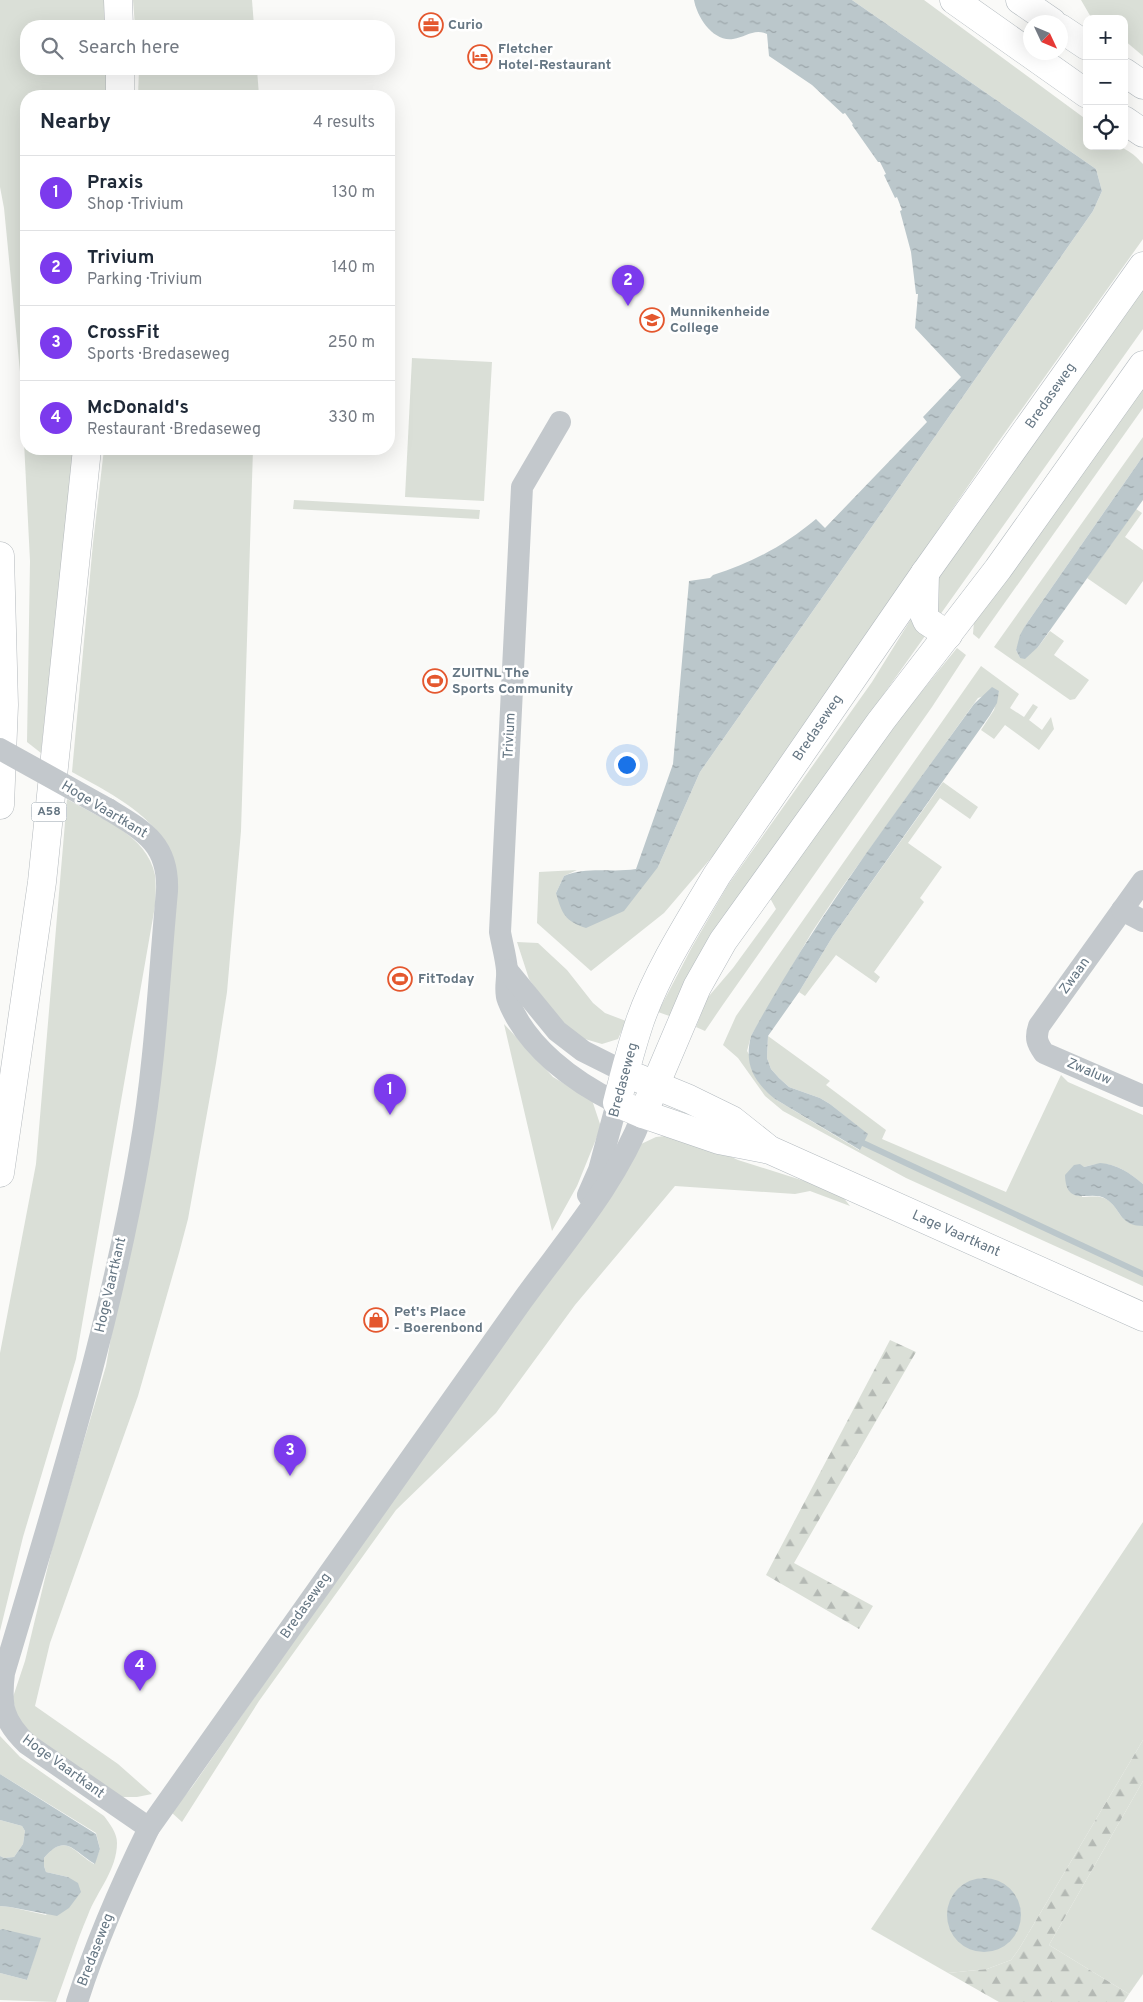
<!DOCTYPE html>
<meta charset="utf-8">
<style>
:root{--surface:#fff;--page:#f6f6f7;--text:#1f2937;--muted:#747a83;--line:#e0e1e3;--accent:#7c3aed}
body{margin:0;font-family:Overpass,sans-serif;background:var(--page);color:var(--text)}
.controls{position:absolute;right:15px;top:15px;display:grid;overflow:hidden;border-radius:10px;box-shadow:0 5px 20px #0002}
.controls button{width:45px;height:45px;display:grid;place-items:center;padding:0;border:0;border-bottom:1px solid var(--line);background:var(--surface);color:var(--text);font:25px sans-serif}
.compass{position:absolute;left:1023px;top:15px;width:45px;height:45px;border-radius:50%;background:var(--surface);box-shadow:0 5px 20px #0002;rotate:134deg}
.you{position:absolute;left:626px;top:764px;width:18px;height:18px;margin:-12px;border:4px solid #fff;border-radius:50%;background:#1a73e8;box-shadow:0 0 0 8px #1a73e833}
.badge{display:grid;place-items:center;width:32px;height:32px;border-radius:50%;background:var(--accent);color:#fff;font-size:16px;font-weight:700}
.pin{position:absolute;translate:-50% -41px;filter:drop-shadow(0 1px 2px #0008)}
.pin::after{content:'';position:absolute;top:26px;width:18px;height:15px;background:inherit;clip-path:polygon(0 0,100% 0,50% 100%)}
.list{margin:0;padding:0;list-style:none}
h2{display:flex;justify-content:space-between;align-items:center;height:65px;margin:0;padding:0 20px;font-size:21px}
h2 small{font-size:16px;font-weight:400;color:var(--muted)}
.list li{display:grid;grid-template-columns:32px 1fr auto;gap:15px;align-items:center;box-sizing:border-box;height:75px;padding:0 20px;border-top:1px solid var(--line)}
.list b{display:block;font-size:19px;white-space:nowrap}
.list p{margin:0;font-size:16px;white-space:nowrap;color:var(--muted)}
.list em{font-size:16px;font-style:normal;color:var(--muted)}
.icon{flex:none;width:28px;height:28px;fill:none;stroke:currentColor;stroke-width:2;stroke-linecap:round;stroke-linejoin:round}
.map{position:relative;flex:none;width:1143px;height:2002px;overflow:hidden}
.search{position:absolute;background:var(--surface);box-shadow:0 5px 20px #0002;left:20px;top:20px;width:375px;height:55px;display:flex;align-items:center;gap:12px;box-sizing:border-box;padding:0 18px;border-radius:20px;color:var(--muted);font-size:19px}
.panel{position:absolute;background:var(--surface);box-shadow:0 5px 20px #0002;left:20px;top:90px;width:375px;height:365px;border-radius:20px}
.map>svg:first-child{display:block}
</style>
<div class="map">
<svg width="1143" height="2002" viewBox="0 0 1143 2002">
<defs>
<pattern id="forest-firs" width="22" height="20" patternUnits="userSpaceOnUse" patternTransform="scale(1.25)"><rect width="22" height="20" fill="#dadfd7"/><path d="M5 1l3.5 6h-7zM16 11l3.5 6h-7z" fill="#b4b9b4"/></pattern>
<pattern id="water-ripples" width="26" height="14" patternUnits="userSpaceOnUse" patternTransform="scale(1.25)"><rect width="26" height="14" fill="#bbc7cb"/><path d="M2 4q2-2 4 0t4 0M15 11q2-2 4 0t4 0" fill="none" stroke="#9ca6aa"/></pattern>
</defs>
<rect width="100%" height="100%" fill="#fafaf8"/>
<g fill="#dadfd7" fill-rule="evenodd">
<polygon points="0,0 109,0 111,26 26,26 26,69 112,69 111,96 26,96 26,449 74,449 41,753 27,742 30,561 21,382 4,208 0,187"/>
<polygon points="133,0 252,0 254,26 135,26"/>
<path d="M852,0H924L1087,120V146C1115,146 1123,142 1143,164V239L994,448L833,684L748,815L664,913L591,971L537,923L539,872L577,870L564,876L556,893L658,867L700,772L1093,211L1102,191L1096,169Z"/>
<polygon points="1081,0 1143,0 1143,56 1124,40 1124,19 1092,19"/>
<polygon points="139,69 257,69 259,96 138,96"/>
<polygon points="1143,285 1143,329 729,912 675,1018 658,1012 692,947 728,885 872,682 942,569"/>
<polygon points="412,358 492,362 484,501 405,497"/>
<polygon points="1143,389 1143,408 979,639 973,634 974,621"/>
<polygon points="1143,437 1143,456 1025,626 1016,650 1020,658 1038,647 1050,631 1064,641 1054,655 1089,680 1075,699 1070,700 994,647"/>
<path d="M104,449H253L241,831L227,992L216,1063L188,1219L179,1253L138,1396L50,1643L35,1706L118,1764L152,1794L137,1797H122L38,1743L16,1715L13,1697L25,1661L53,1545L106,1366L155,1085L169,847C147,811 108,792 72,772L93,543Z"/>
<polygon points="294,500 480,510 479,519 293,509"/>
<polygon points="1136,509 1142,513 1125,537 1143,550 1143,581 1126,605 1087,578"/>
<polygon points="957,648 966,655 932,707 722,1006 705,1031 696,1027 701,1014 703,1003 733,968 776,909 770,898 901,717"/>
<path d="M981,666L1019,694L1010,708L1024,717L1033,704L1038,707L1029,720L1042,730L1051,717L1054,729L1039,750L1005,725L994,739L981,730L994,710L999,691L978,698L838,893L812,932L760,1021L751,1036L747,1051L775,1099L859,1150L867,1134L830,1104L820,1098L789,1087L779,1078L771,1069L767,1058L768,1036L830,1081L826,1085L886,1130L882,1139L1006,1192L1061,1075L1068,1082L1143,1115V1184C1123,1168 1110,1159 1084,1167L1082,1197C1089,1197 1099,1195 1106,1199C1121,1207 1116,1223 1143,1226V1286L906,1178L783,1111L765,1096L738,1058L723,1045L736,1016Z"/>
<polygon points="943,782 978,807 970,819 940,798 908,843 942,867 920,898 924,902 874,972 880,977 876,983 836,955 805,996 799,992 833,936"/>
<path d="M67,799C99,818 147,834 155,875C156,885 156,896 155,906L76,1359L23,1537L0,1631V1353L36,1164Z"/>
<polygon points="517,942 538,943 567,970 593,1003 605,1013 626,1021 618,1039 602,1044 578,1037 549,1008 529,979"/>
<polygon points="504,1024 553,1077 592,1100 601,1127 577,1186 552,1231"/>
<polygon points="682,1134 738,1160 839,1192 850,1206 810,1191 795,1194 675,1186 575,1305 496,1413 396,1510 259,1701 182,1822 171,1812 192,1787 639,1145 656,1137"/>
<path d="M1143,1522V1740L1019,1949L1011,1960L987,1969L948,1973L871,1929ZM982,1878C992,1879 996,1882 1004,1888C1022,1900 1024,1913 1016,1933L957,1890L964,1884Z"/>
<path d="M0,1736L20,1757L104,1816C110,1824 117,1833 117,1843C117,1870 97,1891 88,1915C76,1943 67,1973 56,2002L0,2000V1973L27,1980L40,1938L0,1930V1906L10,1907L46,1915L68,1877L46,1872L44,1866V1858C66,1832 73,1852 94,1864L100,1849L96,1833L0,1774Z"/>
<polygon points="1143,1781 1143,1974 1129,1994 1049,1945"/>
<polygon points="0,1820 22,1826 25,1831 23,1844 14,1857 4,1858 0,1856"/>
</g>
<g fill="url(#forest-firs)">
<polygon points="890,1340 916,1352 794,1563 873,1606 859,1629 766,1575"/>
<polygon points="1143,1740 1143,1781 1049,1945 1129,1994 1124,2002 999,2002 948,1973 987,1969 1011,1960 1019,1949"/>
</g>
<g fill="url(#water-ripples)">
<path d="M694,0H852L1096,169L1102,191L1093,211L700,772L658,867L624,911L586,928C565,921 562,914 556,893L564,876C587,866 612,873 636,869L673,764L689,581L710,578L713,575C752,563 785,545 816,519L825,528L927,422L923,417L961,377L915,328L918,294H916L911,252L900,211L902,210L897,197L895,198L884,175L886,174L880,162H878L852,125L853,124L845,113L843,114L812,85L769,56L767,34C754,28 746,37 733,39C713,42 697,17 694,0Z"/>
<polygon points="1143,456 1143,500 1038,647 1025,659 1020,658 1016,650 1020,635 1025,626"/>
<path d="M992,687L999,691L997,703L990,715L833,936L799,992L768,1036L767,1058L771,1069L779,1078L789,1087L820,1098L830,1104L868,1134L860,1150L775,1099C753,1081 744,1064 751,1036C815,918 896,812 974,704Z"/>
<path d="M1100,1163C1117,1164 1130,1173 1143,1184V1226C1119,1226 1121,1208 1106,1199C1091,1189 1066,1209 1065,1175L1074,1165L1080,1164L1084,1167Z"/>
<path d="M0,1774L96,1834L100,1849L95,1864C74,1852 66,1832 44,1858V1866L46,1872L68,1877L78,1883L81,1892L69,1908L57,1916L10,1907L0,1906V1856L4,1858L14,1857L23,1844L25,1831L22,1826L0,1820Z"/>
<circle cx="984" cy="1915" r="37"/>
<polygon points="2,1929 41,1938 27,1980 0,1973 0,1930"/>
</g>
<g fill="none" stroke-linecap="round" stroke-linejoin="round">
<polyline stroke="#bbc7cb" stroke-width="6" points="863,1143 1143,1274"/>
<g stroke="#b3babf" stroke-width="29">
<g id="secondary">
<polyline points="954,0 1087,94"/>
<polyline points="1020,0 1052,22"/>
<polyline points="1060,28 1087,46"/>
<polyline points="1124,72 1143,85"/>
<polyline points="1124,120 1143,133"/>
<path d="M1143,266L925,573L717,875C689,922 658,970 640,1021C631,1048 624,1075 617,1103L643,1114L719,1140L770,1150L1143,1317"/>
<polyline points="925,573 924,614 927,621 948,635"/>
<polyline points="638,1078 689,1099 732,1120 766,1147"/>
<polyline points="643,1114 697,987 723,941 881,721 998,569 1143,365"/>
</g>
</g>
<g stroke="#b4b9bd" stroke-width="29">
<g id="highway">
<polyline points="118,0 119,26"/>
<polyline points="120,96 120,69"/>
<polyline points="0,556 4,705 0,805"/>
<polyline points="0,1173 42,882 87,449"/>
</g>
</g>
<g stroke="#c3c8cc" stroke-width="22">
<path d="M560,422L522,487L500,932C502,944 506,957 507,970C508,979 504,991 508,1000C526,1047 574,1082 617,1103L599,1170L588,1195"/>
<path d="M108,809C144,831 169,844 167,891C159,978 155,1066 140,1151C110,1328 55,1501 4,1673C0,1706 3,1721 27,1744L149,1828"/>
<path d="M1143,881L1039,1026C1035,1038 1037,1043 1044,1053L1143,1096"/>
<polyline points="1122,910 1143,921"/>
<polyline points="507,970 557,1031 583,1051 625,1072"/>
<path d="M77,2002C96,1942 121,1885 149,1828L522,1301C566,1240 616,1184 643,1114"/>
</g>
<use href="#secondary" stroke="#fff" stroke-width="28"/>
<use href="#highway" stroke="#fff" stroke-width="28"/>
<polyline stroke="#c3c8cc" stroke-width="22" points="0,749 108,809"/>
</g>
<defs>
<g id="office-ring" transform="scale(1.25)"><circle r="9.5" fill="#fff" stroke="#e4572e" stroke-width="1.5"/><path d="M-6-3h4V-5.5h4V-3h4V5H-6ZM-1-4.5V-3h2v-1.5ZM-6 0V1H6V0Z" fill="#e4572e"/></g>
<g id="hotel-ring" transform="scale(1.25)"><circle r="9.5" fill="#fff" stroke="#e4572e" stroke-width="1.5"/><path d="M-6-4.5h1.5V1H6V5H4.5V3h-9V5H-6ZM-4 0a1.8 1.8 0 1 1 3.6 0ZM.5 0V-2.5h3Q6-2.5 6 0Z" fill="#e4572e"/></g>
<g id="school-ring" transform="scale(1.25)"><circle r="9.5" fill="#fff" stroke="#e4572e" stroke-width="1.5"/><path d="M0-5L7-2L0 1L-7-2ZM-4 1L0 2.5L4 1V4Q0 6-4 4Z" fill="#e4572e"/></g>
<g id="stadium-ring" transform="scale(1.25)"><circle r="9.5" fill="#fff" stroke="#e4572e" stroke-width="1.5"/><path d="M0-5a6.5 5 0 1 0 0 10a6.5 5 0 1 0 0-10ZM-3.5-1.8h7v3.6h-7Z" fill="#e4572e"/></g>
<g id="shop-ring" transform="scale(1.25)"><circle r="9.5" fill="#fff" stroke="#e4572e" stroke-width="1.5"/><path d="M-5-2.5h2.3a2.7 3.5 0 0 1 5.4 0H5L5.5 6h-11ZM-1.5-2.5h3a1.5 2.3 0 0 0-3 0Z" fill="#e4572e"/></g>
</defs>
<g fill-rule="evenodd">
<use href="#office-ring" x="431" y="25"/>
<use href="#hotel-ring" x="480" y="57"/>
<use href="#school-ring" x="652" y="320"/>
<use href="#stadium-ring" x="435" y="681"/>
<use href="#stadium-ring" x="400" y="979"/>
<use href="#shop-ring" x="376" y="1320"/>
</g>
<g text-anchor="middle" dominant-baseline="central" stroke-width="5" stroke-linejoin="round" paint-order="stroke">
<rect fill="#fff" stroke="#939fa8" stroke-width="1" x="31.5" y="802.5" width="35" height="19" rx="4"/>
<g font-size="12" font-weight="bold" fill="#657683">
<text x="49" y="812">A58</text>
</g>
<g font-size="14" font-weight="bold" fill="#657683" stroke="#fff" text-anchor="start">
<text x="448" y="25">Curio</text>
<text x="498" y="49">Fletcher<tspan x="498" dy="16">Hotel-Restaurant</tspan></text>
<text x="670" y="312">Munnikenheide<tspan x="670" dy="16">College</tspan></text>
<text x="452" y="673">ZUITNL The<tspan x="452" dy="16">Sports Community</tspan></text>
<text x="418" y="979">FitToday</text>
<text x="394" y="1312">Pet's Place<tspan x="394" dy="16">- Boerenbond</tspan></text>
</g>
<g font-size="14" fill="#657683" stroke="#fff">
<text transform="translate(1051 396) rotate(-55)">Bredaseweg</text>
<text transform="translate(818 728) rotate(-56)">Bredaseweg</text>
<text transform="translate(510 736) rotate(-87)">Trivium</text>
<text transform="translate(104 810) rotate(31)">Hoge Vaartkant</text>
<text transform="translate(1075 976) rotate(-54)">Zwaan</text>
<text transform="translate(1089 1072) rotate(23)">Zwaluw</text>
<text transform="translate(624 1080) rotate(-75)">Bredaseweg</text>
<text transform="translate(956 1234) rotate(24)">Lage Vaartkant</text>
<text transform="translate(111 1285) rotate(-77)">Hoge Vaartkant</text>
<text transform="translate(306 1606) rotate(-55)">Bredaseweg</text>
<text transform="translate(63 1767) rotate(36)">Hoge Vaartkant</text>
<text transform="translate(96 1950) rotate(-69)">Bredaseweg</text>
</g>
</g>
</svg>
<div class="controls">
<button>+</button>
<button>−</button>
<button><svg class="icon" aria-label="locate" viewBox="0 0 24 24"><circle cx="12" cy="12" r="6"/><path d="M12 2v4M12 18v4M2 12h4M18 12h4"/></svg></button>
</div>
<svg class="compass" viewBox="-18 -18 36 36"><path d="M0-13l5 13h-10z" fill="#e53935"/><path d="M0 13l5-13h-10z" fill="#747a83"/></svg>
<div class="you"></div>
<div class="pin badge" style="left:390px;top:1115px">1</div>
<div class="pin badge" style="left:628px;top:306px">2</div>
<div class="pin badge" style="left:290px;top:1476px">3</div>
<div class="pin badge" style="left:140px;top:1691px">4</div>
<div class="search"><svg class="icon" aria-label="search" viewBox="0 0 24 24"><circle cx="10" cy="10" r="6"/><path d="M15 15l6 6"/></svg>Search here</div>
<section class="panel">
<h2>Nearby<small>4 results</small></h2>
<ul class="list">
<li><span class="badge">1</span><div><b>Praxis</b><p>Shop · Trivium</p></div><em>130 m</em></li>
<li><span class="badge">2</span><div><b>Trivium</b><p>Parking · Trivium</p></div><em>140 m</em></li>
<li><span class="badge">3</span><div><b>CrossFit</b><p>Sports · Bredaseweg</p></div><em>250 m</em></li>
<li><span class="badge">4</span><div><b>McDonald's</b><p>Restaurant · Bredaseweg</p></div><em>330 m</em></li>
</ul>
</section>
</div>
